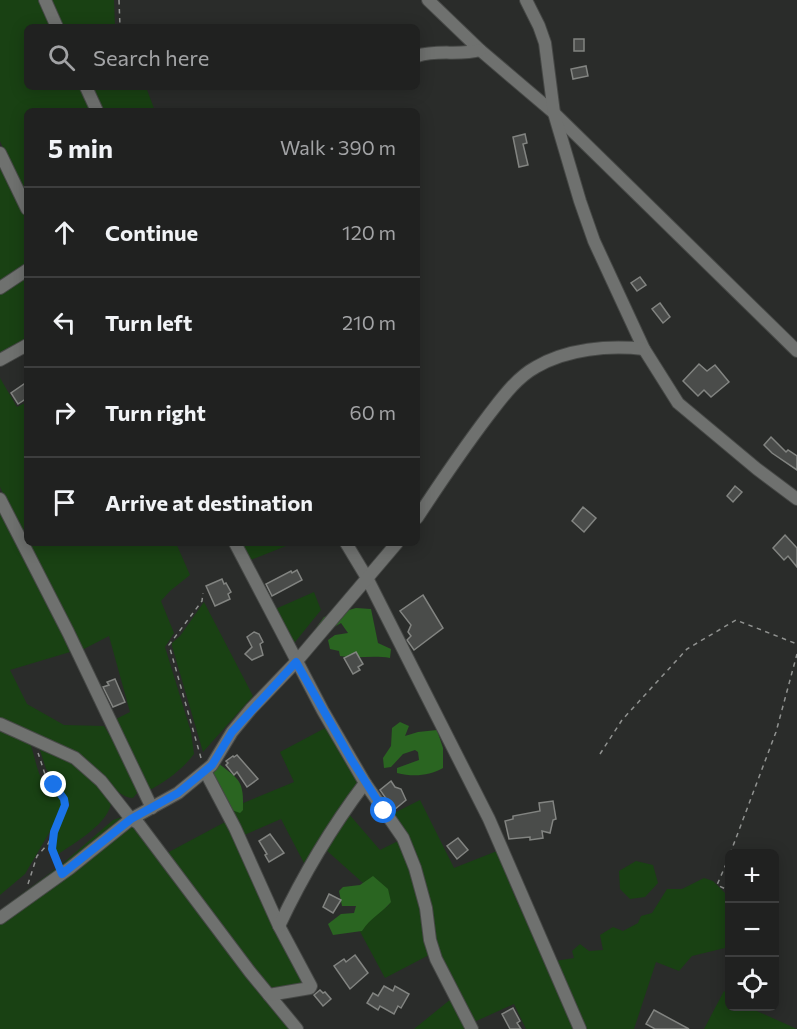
<!DOCTYPE html>
<meta charset="utf-8">
<style>
:root{--surface:#202120;--page:#2d2e2d;--text:#f1f3f6;--muted:#a2a3a5;--line:#3d3e3e}
body{margin:0;font-family:Commissioner,sans-serif;background:var(--page);color:var(--text)}
.controls{position:absolute;right:18px;bottom:18px;display:grid;overflow:hidden;border-radius:9px;box-shadow:0 3px 15px #0003}
.controls button{width:54px;height:54px;display:grid;place-items:center;padding:0;border:0;border-bottom:2px solid var(--line);background:var(--surface);color:var(--text);font:30px sans-serif}
.stop{position:absolute;width:18px;height:18px;margin:-14px;border:4px solid #1a73e8;border-radius:50%;background:#fff}
.stop.end{background:#1a73e8;border-color:#fff;box-shadow:0 2px 6px #0008}
.list{margin:0;padding:0;list-style:none}
h2{display:flex;justify-content:space-between;align-items:center;height:78px;margin:0;padding:0 24px;font-size:26px}
h2 small{font-size:20px;font-weight:400;color:var(--muted)}
.list li{display:grid;grid-template-columns:39px 1fr auto;gap:18px;align-items:center;box-sizing:border-box;height:90px;padding:0 24px;border-top:2px solid var(--line)}
.list b{display:block;font-size:22px;white-space:nowrap}
.list em{font-size:20px;font-style:normal;color:var(--muted)}
.icon{flex:none;width:33px;height:33px;fill:none;stroke:currentColor;stroke-width:2;stroke-linecap:round;stroke-linejoin:round}
.map{position:relative;flex:none;width:797px;height:1029px;overflow:hidden}
.search{position:absolute;background:var(--surface);box-shadow:0 3px 15px #0003;left:24px;top:24px;width:396px;height:66px;display:flex;align-items:center;gap:15px;box-sizing:border-box;padding:0 21px;border-radius:9px;color:var(--muted);font-size:22px}
.panel{position:absolute;background:var(--surface);box-shadow:0 3px 15px #0003;left:24px;top:108px;width:396px;height:438px;border-radius:9px}
.map>svg:first-child{display:block}
</style>
<div class="map">
<svg width="797" height="1029" viewBox="0 0 797 1029">
<rect width="100%" height="100%" fill="#2a2c2a"/>
<g fill="#194113">
<polygon points="0,0 38,0 51,27 27,27 27,87 80,87 92,111 27,111 27,200 0,141"/>
<polygon points="49,0 114,0 115,27 63,27"/>
<polygon points="92,87 146,87 155,111 104,111"/>
<polygon points="0,168 27,221 27,266 0,283"/>
<polygon points="27,275 27,340 0,355 0,293"/>
<polygon points="0,378 17,407 27,402 27,543 0,487"/>
<path d="M0,509L48,604L70,652L10,670L27,704L64,725L104,726L118,748L138,792L133,798C117,798 108,777 97,769C68,747 33,734 0,718Z"/>
<path d="M27,543H176L190,575L170,591L161,601L174,633L165,647L191,732L194,754C183,769 164,783 148,791L112,721L130,712L109,636L80,651Z"/>
<polygon points="239,543 291,543 291,544 248,561"/>
<polygon points="314,592 321,610 291,647 273,610"/>
<polygon points="204,602 253,696 203,752 172,646 172,643 180,636"/>
<polygon points="327,727 358,779 359,785 305,865 281,819 242,836 229,809 294,782 280,752"/>
<path d="M0,729L29,741C34,752 35,763 39,773C43,786 56,790 63,803L52,828L25,874L0,895Z"/>
<path d="M39,747L83,769L97,786L111,798C114,821 74,843 57,855C52,838 60,819 70,805L58,781L46,769Z"/>
<polygon points="420,800 454,868 497,851 515,897 576,1029 526,1029 514,1004 474,1022 457,993 434,941 433,912 417,859 390,815"/>
<path d="M348,813L380,850L398,841C416,880 424,912 431,954L385,978L357,926L388,906L391,901L373,877L363,883L325,849Z"/>
<polygon points="122,817 132,823 292,1029 0,1029 0,910 61,865 113,820"/>
<polygon points="227,821 305,984 270,990 167,853"/>
<polygon points="636,861 653,865 658,883 645,897 630,899 620,889 619,871"/>
<polygon points="704,878 713,881 729,897 729,947 692,956 679,971 656,962 634,1029 585,1029 555,961 574,958 572,951 580,944 589,951 603,950 600,935 613,927 623,931 638,923 641,916 652,913 667,889 682,889"/>
<polygon points="724,991 729,995 730,1006 748,1007 797,1029 704,1029"/>
<polygon points="451,999 467,1029 414,1029"/>
</g>
<g fill="#2a6521">
<path d="M356,608L371,609L378,643L391,649L390,658C373,655 357,659 340,656L339,651L330,649L328,640L335,635L348,633L341,623L329,630L316,628L324,617Z"/>
<path d="M400,722L409,726L405,736L418,732L437,730L443,748V768C429,776 413,777 397,773V768L419,760L418,752L415,750L403,754L391,767L384,768L383,758L391,746L392,728Z"/>
<path d="M218,763C240,780 244,781 243,810L240,813L229,809L209,769Z"/>
<path d="M373,876L388,889L391,902C382,913 370,918 362,931L333,935L328,924L341,914L354,913L356,906H342L339,891L343,887L360,885Z"/>
</g>
<g fill="#4a4c4a" stroke="#828481" stroke-width="1.5">
<rect x="574" y="39" width="10" height="12"/>
<polygon points="586,66 588,76 573,79 571,69"/>
<polygon points="525,134 527,143 523,144 528,165 519,167 513,137"/>
<polygon points="640,277 646,285 637,291 631,283"/>
<polygon points="660,303 670,317 663,323 652,309"/>
<polygon points="699,364 707,371 715,365 729,382 711,397 704,390 698,396 683,381"/>
<polygon points="27,382 27,398 18,404 11,393"/>
<polygon points="771,437 786,452 788,450 797,456 797,470 772,453 764,445"/>
<polygon points="735,486 742,492 733,502 727,496"/>
<polygon points="583,507 596,518 584,532 572,521"/>
<polygon points="785,535 797,548 797,567 788,556 784,560 773,548"/>
<polygon points="297,570 302,580 272,596 266,584 291,571 292,573"/>
<polygon points="222,579 224,584 226,583 231,592 228,594 230,599 215,606 206,586"/>
<polygon points="423,595 443,628 414,650 407,640 411,636 408,632 411,625 400,611"/>
<polygon points="254,632 259,634 263,642 260,644 263,655 252,660 245,654 252,647 247,637"/>
<polygon points="356,652 363,664 358,667 360,670 353,674 344,658"/>
<polygon points="115,679 125,702 113,707 103,687 109,685 107,682"/>
<polygon points="237,755 258,779 247,787 237,772 234,775 226,765 228,763 226,761 233,756 234,757"/>
<polygon points="391,781 395,787 401,789 406,800 394,810 380,790"/>
<polygon points="553,801 556,819 553,820 550,833 542,831 543,838 530,840 530,837 509,839 505,821 513,819 513,816 540,811 539,803"/>
<polygon points="270,834 284,853 269,862 265,855 267,854 259,841"/>
<polygon points="458,838 468,850 457,859 447,846"/>
<polygon points="329,894 341,900 333,913 323,907"/>
<polygon points="355,955 368,973 350,989 334,966 344,959 346,962"/>
<polygon points="384,986 393,991 395,986 409,994 401,1008 398,1006 394,1014 380,1006 378,1010 367,1003 373,993 378,996"/>
<polygon points="320,990 323,993 325,992 331,999 323,1006 314,995"/>
<polygon points="513,1008 520,1021 517,1023 521,1029 510,1029 502,1014"/>
<polygon points="654,1010 689,1029 655,1029 646,1024"/>
</g>
<g fill="none" stroke-linecap="round" stroke-linejoin="round">
<g stroke="#464846" stroke-width="14">
<g id="street">
<polyline points="45,0 57,27"/>
<polyline points="428,0 480,50 554,113 797,351"/>
<polyline points="526,0 539,26 545,43 554,113 580,201 594,241 644,349 678,403 757,469 797,499"/>
<path d="M417,56C438,49 459,56 480,50"/>
<polyline points="86,87 97,111"/>
<polyline points="0,153 27,209"/>
<polyline points="0,288 27,270"/>
<polyline points="0,360 27,345"/>
<polyline points="0,499 68,632 152,808"/>
<path d="M417,518C440,483 463,449 488,416C502,398 516,378 536,367C567,349 608,345 644,349"/>
<polyline points="235,543 323,711 365,783 403,838 415,868 426,908 430,940 436,959 472,1029"/>
<polyline points="346,543 367,578 489,819 580,1029"/>
<polyline points="0,724 75,758 101,781 131,819 138,823 250,972 297,1029"/>
<polyline points="205,771 235,828 279,926 311,986 310,988 269,995"/>
<polyline points="0,918 70,868 131,819 178,793 212,765 232,732 251,709 296,662 397,543"/>
<path d="M279,926C303,875 331,828 365,783"/>
</g>
</g>
<g stroke="#909290" stroke-width="1.5" stroke-dasharray="4.5 4.5" stroke-linecap="butt">
<polyline points="119,0 120,27"/>
<polyline points="600,754 622,720 687,649 736,620 797,644"/>
<polyline points="201,758 169,645 202,601 203,593"/>
<polyline points="53,835 52,849 57,862"/>
<polyline points="730,854 776,732 797,654"/>
<polyline points="730,855 717,885 730,891"/>
<path d="M28,884L37,856L48,844L65,805C64,792 51,787 46,777C43,769 41,761 38,753"/>
</g>
<use href="#street" stroke="#6f716f" stroke-width="12"/>
</g>
<g fill="none" stroke-linecap="round" stroke-linejoin="round">
<polyline stroke="#1a73e8" stroke-width="8" points="54,785 64,799 65,805 54,832 52,849 62,874 131,819 178,793 212,765 232,732 296,662 351,759 384,811"/>
</g>
</svg>
<div class="controls">
<button>+</button>
<button>−</button>
<button><svg class="icon" aria-label="locate" viewBox="0 0 24 24"><circle cx="12" cy="12" r="6"/><path d="M12 2v4M12 18v4M2 12h4M18 12h4"/></svg></button>
</div>
<div class="stop" style="left:384px;top:811px"></div>
<div class="stop end" style="left:54px;top:785px"></div>
<div class="search"><svg class="icon" aria-label="search" viewBox="0 0 24 24"><circle cx="10" cy="10" r="6"/><path d="M15 15l6 6"/></svg>Search here</div>
<section class="panel">
<h2>5 min<small>Walk · 390 m</small></h2>
<ul class="list">
<li><svg class="icon" aria-label="ahead" viewBox="0 0 24 24"><path d="M12 20V5M6 11l6-6 6 6"/></svg><div><b>Continue</b></div><em>120 m</em></li>
<li><svg class="icon" aria-label="left" viewBox="0 0 24 24"><path d="M17 20v-9H6M10 6l-5 5 5 5"/></svg><div><b>Turn left</b></div><em>210 m</em></li>
<li><svg class="icon" aria-label="right" viewBox="0 0 24 24"><path d="M7 20v-9h11M14 6l5 5-5 5"/></svg><div><b>Turn right</b></div><em>60 m</em></li>
<li><svg class="icon" aria-label="arrive" viewBox="0 0 24 24"><path d="M6 21V4h12l-3 4 3 4H6"/></svg><div><b>Arrive at destination</b></div></li>
</ul>
</section>
</div>
